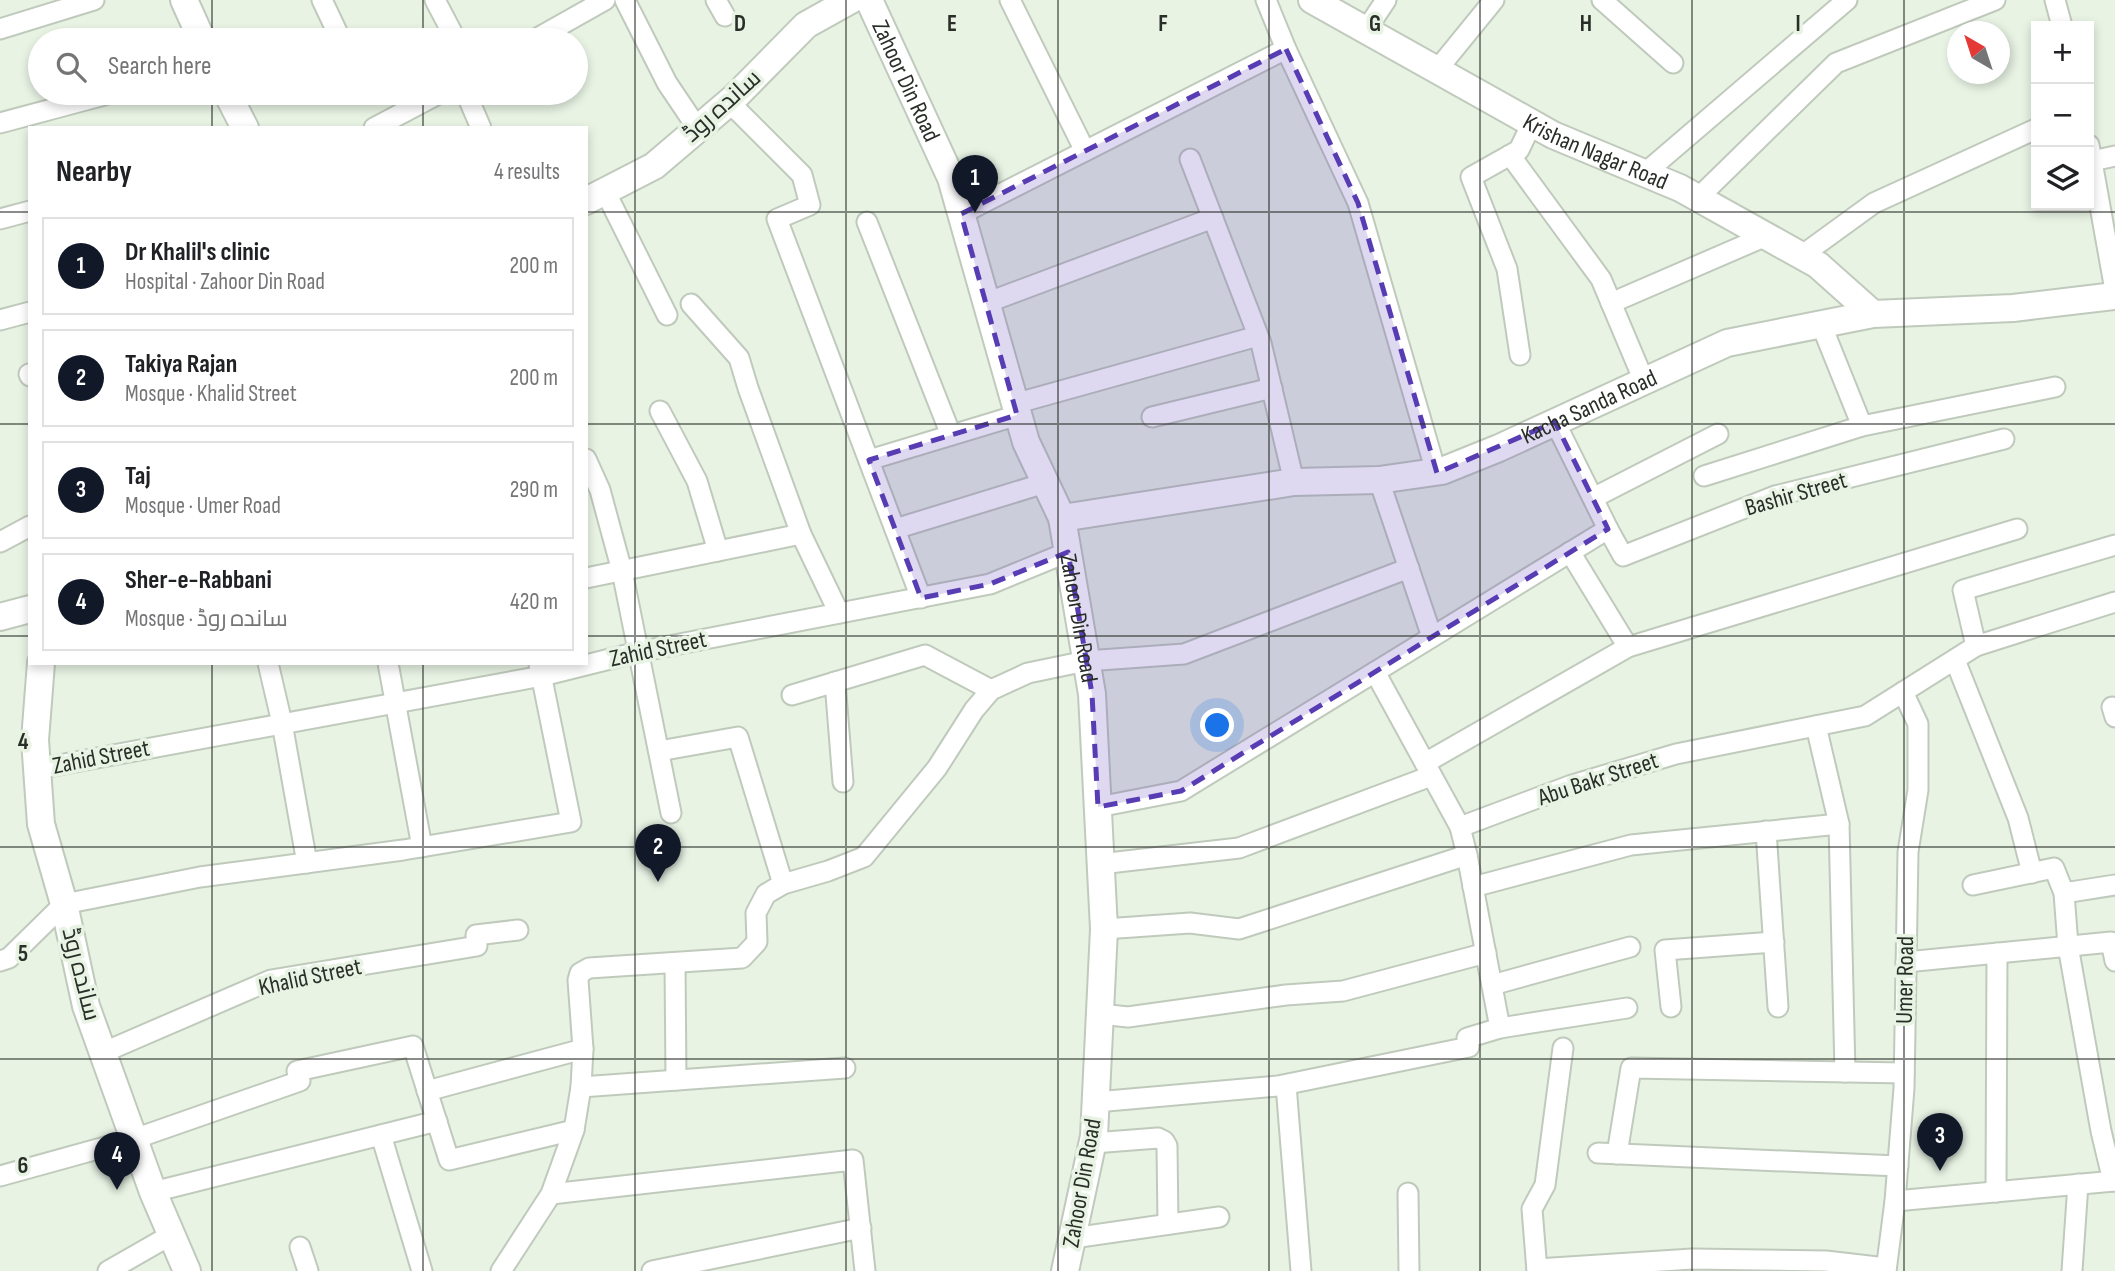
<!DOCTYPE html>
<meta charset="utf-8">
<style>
:root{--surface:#fff;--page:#f6f6f6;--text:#202124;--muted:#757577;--line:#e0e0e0;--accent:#111827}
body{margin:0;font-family:"Sofia Sans Condensed",Cairo,sans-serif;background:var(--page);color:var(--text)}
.controls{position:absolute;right:21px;top:21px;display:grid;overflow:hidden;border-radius:0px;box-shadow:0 4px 10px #0003}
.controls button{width:63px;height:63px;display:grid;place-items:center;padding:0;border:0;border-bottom:2px solid var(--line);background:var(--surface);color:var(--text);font:35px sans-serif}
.compass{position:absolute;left:1947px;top:21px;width:63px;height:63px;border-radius:50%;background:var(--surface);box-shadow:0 4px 10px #0003;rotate:321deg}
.you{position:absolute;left:1218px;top:726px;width:24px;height:24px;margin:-18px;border:5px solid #fff;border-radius:50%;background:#1a73e8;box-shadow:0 0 0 10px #1a73e833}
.badge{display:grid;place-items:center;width:46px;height:46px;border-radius:50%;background:var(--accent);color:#fff;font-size:23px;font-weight:700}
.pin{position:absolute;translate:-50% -58px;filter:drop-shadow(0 2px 4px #0008)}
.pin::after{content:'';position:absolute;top:37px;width:24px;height:21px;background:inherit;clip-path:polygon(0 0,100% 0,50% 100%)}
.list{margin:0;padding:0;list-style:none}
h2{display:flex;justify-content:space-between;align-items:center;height:91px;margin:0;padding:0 28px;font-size:30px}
h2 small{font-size:23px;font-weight:400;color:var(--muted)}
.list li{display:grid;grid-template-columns:46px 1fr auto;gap:21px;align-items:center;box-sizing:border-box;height:98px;margin:0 14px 14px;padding:0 14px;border:2px solid var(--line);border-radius:0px}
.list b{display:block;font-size:26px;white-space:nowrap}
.list p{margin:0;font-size:23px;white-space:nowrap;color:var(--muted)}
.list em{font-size:23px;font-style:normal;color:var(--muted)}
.icon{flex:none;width:38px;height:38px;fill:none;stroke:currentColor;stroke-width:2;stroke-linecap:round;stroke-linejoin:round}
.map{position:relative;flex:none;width:2115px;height:1271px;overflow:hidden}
.search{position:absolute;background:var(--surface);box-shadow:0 4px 10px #0003;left:28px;top:28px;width:560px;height:77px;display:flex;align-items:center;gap:18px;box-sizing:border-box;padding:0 24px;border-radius:38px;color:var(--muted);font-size:26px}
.panel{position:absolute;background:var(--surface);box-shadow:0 4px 10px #0003;left:28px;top:126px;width:560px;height:539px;border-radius:0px}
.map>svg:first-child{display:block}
</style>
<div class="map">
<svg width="2115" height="1271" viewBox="0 0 2115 1271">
<rect width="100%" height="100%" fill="#e8f3e4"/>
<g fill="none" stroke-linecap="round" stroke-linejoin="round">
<g stroke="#c0cabc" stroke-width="23">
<g id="street">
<polyline points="322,0 339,36 331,40"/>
<polyline points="435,0 456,40"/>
<polyline points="625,0 667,83 698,129"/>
<polyline points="716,0 725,16"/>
<polyline points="1010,0 1085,151"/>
<polyline points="1266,0 1286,49 1358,203 1436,472"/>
<polyline points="1602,0 1673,63"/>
<polyline points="2055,0 2062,26"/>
<polyline points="0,29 94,0"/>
<polyline points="1366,30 1386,0"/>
<polyline points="534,40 605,0"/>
<polyline points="1437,70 1494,0"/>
<polyline points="466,93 481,128"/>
<polyline points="729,102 802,175 810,205 777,219 921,598"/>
<polyline points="0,123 112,93"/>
<polyline points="374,128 440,93"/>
<polyline points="2089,145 2115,290"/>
<polyline points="1510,155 1601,279 1644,381"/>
<polyline points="1190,159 1261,343 1294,482"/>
<polyline points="2092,161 2115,156"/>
<polyline points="1645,173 1847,0"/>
<polyline points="605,191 667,315"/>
<polyline points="1698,198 1836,63 1995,0"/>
<polyline points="961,214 1286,49"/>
<polyline points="0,219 30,211"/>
<polyline points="867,222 951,435"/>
<polyline points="1801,256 1874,203 2036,129"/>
<polyline points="986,303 1213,218"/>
<polyline points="1611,303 1766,236"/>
<polyline points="691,304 739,358 748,388 801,534"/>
<polyline points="0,320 30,312"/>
<polyline points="1520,355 1507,269 1471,177 1519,150 1532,123"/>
<polyline points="29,374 30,376"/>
<polyline points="1014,404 1258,336"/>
<polyline points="660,411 697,481 718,551"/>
<polyline points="1152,417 1272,388"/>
<polyline points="1862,426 2055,387"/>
<polyline points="586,459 600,490 622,571 671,813"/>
<polyline points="869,460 1018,415"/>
<polyline points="1704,476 1862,426 1821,324"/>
<polyline points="1379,480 1432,637"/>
<polyline points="1593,498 1718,434"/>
<polyline points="895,529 1045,483"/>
<polyline points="1608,529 1623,556 1775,496 2004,439"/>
<polyline points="0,542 30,526"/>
<polyline points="1570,552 1628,647"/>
<polyline points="586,578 801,534 839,613"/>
<polyline points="1976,646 1963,590 2115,545"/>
<polyline points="1955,660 2018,818 2032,873"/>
<polyline points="268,663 282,723 307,863"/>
<polyline points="388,663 422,847"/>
<polyline points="1375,672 1460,827"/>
<polyline points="835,682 843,782"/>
<polyline points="792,695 925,655 991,690"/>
<polyline points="2112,707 2115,717"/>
<polyline points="1816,726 1839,824 1845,1072"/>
<polyline points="659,751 738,737 783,884"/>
<polyline points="1425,763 1628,647 2017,529"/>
<polyline points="37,769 542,676 638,652 990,584 1068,552"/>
<polyline points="1098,807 1181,791 1608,529 1555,422"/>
<polyline points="1766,831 1778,1007"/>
<polyline points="1467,855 1500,1028"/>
<polyline points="1100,864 1239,848 1431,776"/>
<polyline points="1973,885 2054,868 2064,893 2068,946 2101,1131 2113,1181"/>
<polyline points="1473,887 1631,845 1839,824"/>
<polyline points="2064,893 2115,885"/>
<polyline points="1104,929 1190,923 1239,929 1467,855 1460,827 1572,785 1676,754 1865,716 1976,646 2115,602"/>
<polyline points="0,961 9,958 64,904 200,877 403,850 571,822 539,664"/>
<polyline points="1906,962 2111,942 2115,961"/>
<polyline points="675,963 676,1080"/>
<polyline points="1492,985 1630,947"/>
<polyline points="1671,1007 1665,950 1774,942"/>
<polyline points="1100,1014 1128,1017 1286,995 1343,991 1486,953"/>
<polyline points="102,1053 271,980 477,946 476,935 518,930"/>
<polyline points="1286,1085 1301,1271"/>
<polyline points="581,1087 845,1068"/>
<polyline points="427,1091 583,1049"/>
<polyline points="1096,1102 1278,1086 1469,1047 1467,1038 1500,1028 1627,1008"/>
<polyline points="381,1135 422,1271"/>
<polyline points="1093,1143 1158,1138 1164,1141 1167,1146 1168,1224"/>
<polyline points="1598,1153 1898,1166"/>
<polyline points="1617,1154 1631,1068 1904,1073"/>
<polyline points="0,1176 134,1139 300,1081 297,1071 413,1046 449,1160 574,1130"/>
<polyline points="153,1192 437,1121"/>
<polyline points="1996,1192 1997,953"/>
<polyline points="1408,1193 1409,1271"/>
<polyline points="551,1194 853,1160 865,1271"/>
<polyline points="1895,1201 2115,1181"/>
<polyline points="1073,1238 1219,1217"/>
<polyline points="300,1247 308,1271"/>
<polyline points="1537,1269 1692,1259 1826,1261 1886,1268"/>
<polyline points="108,1271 171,1235"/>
<polyline points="501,1271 551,1194 574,1130 581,1087 583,1049 578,980 580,973 589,968 742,958 757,942 756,913 766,894 783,884 828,871 864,857 937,768 974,710 991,690 1028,673 1086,661 1184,654 1409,568"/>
<polyline points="652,1271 861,1228"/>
<polyline points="1537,1271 1532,1209 1545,1185 1563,1048"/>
<polyline points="1886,1271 1895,1201 1904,1088 1908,852 1918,790 1918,724 1903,692"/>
<polyline points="2072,1271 2078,1184"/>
</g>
</g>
<g stroke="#c0cabc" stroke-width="30">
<g id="secondary">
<polyline points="184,0 202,40"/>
<path id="s1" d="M869,0L951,178L1026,442L1062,518L1092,694L1104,929L1094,1136L1065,1271"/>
<path id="s2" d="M1312,0L1553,135L1680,188L1698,198L1818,265L1873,314"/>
<polyline points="227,93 245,128"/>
<polyline points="586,201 654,166 734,98 806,25 851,0"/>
<path id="s3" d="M1062,518L1294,482L1379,480L1442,471L1499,448L1727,343L1873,314L2013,308L2115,296"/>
<polyline points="0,617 30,609"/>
<polyline points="41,663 35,740 41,824 64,904 86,1006 153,1192 187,1271"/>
</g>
</g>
<use href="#street" stroke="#fff" stroke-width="19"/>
<use href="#secondary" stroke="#fff" stroke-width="26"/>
</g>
<path fill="#583cb4" fill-opacity="0.2" stroke="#583cb4" stroke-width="5" stroke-dasharray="14 9" stroke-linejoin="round" d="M1286,49L1358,203L1437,473L1555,422L1608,529L1181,791L1098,807L1092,694L1068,552L990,584L921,598L869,460L1017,415L961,214Z"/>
<path fill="none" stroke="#292e28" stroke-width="2" stroke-opacity="0.55" d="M212,0V40M423,0V40M635,0V1271M846,0V1271M1058,0V1271M1269,0V1271M1480,0V1271M1692,0V1271M1904,0V1271M212,93V128M423,93V128M0,212H30M586,212H2115M0,424H30M586,424H2115M0,636H30M586,636H2115M212,663V1271M423,663V1271M0,847H2115M0,1059H2115"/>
<g text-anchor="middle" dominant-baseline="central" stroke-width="7" stroke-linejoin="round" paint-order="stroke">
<g font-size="24" fill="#292e28" stroke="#e8f3e4">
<text stroke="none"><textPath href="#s1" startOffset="89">Zahoor Din Road</textPath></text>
<text transform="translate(722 106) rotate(-42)">ساندہ روڈ</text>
<text stroke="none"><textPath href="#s2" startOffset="322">Krishan Nagar Road</textPath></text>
<text stroke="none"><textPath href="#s3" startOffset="544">Kacha Sanda Road</textPath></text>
<text transform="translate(1796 494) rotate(-16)">Bashir Street</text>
<text stroke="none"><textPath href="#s1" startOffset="656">Zahoor Din Road</textPath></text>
<text transform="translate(658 649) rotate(-12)">Zahid Street</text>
<text transform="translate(101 757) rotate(-11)">Zahid Street</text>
<text transform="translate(1598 779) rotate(-18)">Abu Bakr Street</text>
<text transform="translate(81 974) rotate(76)">ساندہ روڈ</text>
<text transform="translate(310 977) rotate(-12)">Khalid Street</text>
<text transform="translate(1905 980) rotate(-89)">Umer Road</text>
<text transform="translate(1082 1183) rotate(-80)">Zahoor Din Road</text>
</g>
</g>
<g font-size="23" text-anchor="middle" font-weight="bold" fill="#292e28" stroke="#e8f3e4" stroke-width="7" stroke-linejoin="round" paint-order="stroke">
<text x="740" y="31">D</text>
<text x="952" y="31">E</text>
<text x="1163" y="31">F</text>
<text x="1375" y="31">G</text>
<text x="1586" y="31">H</text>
<text x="1798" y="31">I</text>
<text x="23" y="749">4</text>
<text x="23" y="961">5</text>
<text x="23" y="1173">6</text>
</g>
</svg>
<div class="controls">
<button>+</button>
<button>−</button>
<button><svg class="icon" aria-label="layers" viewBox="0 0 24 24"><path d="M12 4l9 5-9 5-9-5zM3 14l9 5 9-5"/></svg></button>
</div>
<svg class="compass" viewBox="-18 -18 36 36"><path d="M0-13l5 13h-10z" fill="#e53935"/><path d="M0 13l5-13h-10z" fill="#757577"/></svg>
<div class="you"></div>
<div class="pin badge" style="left:975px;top:213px">1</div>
<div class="pin badge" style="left:658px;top:882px">2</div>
<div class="pin badge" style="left:1940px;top:1171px">3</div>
<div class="pin badge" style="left:117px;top:1190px">4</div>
<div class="search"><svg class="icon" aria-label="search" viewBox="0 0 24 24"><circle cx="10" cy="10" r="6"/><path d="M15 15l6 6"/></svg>Search here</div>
<section class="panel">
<h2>Nearby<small>4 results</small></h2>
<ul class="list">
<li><span class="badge">1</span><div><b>Dr Khalil's clinic</b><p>Hospital · Zahoor Din Road</p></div><em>200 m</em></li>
<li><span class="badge">2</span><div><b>Takiya Rajan</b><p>Mosque · Khalid Street</p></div><em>200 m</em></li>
<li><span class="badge">3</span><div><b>Taj</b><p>Mosque · Umer Road</p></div><em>290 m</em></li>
<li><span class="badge">4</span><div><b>Sher-e-Rabbani</b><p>Mosque · ساندہ روڈ</p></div><em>420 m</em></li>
</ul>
</section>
</div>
